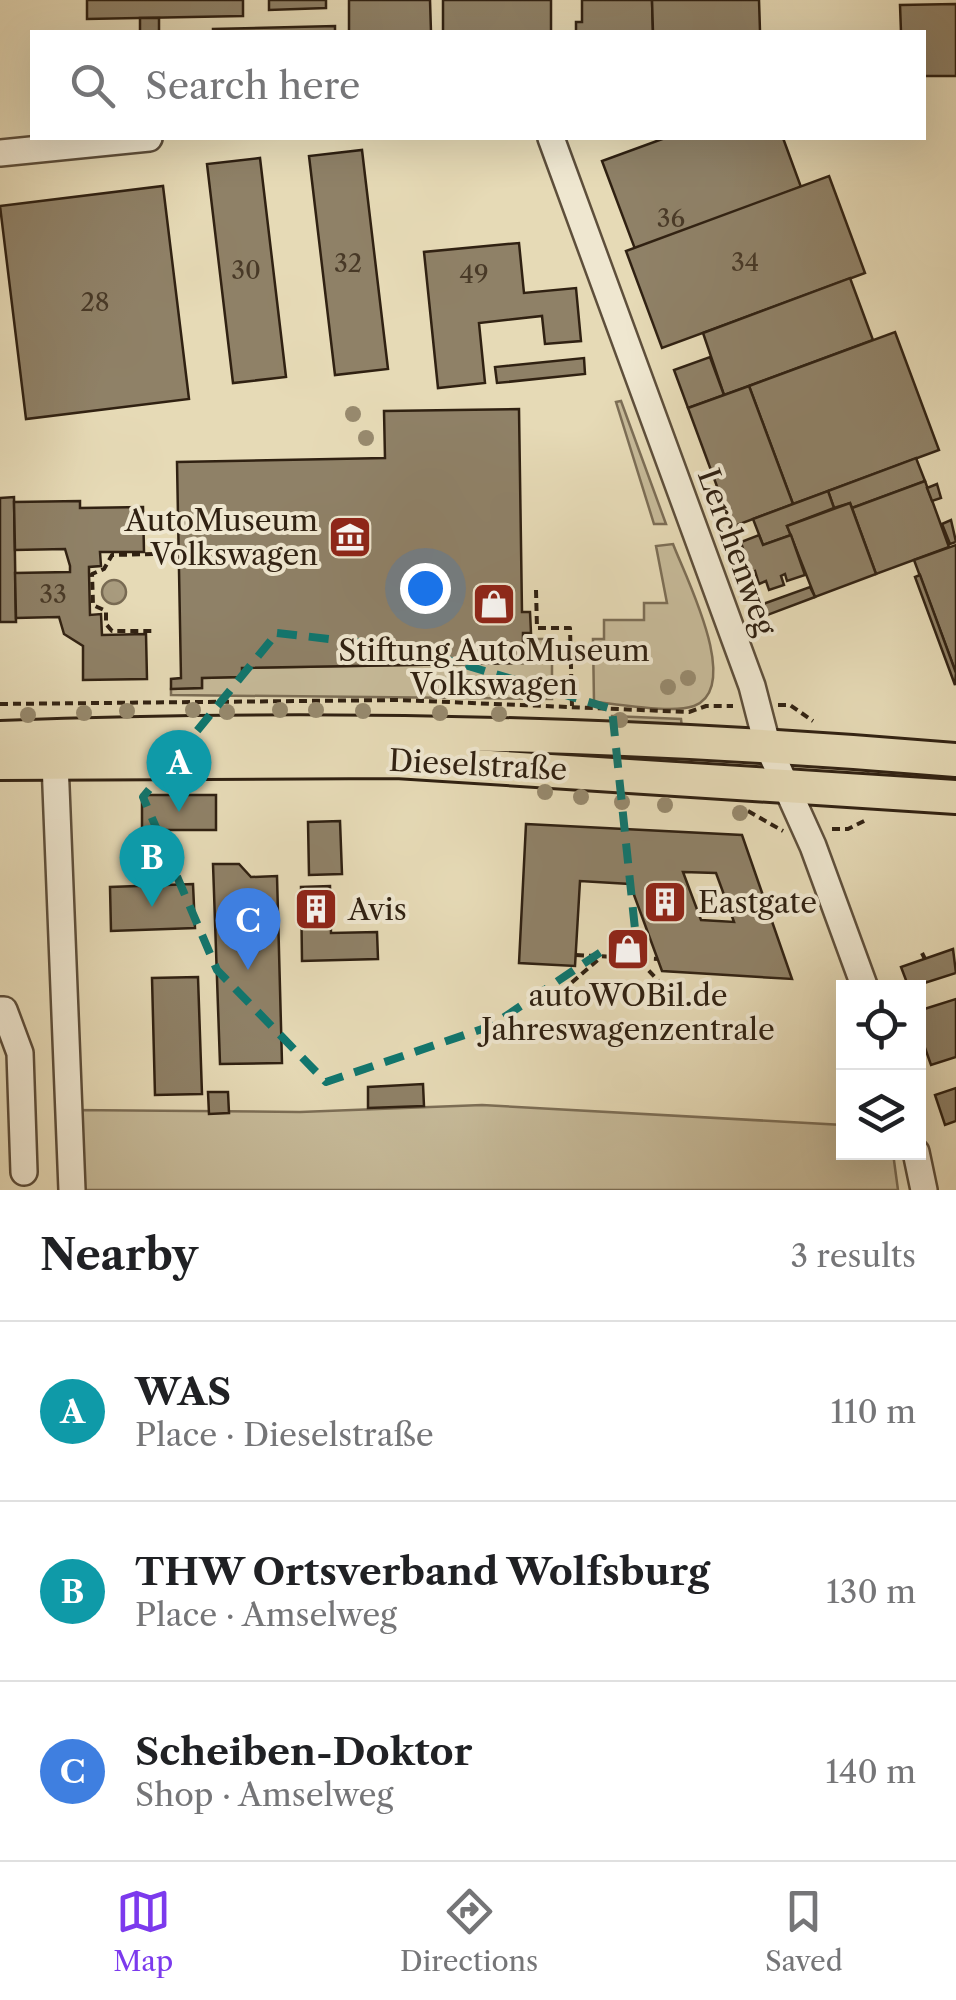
<!DOCTYPE html>
<meta charset="utf-8">
<style>
:root{--surface:#fff;--page:#f6f6f6;--text:#202124;--muted:#757577;--line:#e0e0e0;--accent:#7c3aed}
body{margin:0;font-family:"Libre Caslon Text",serif;background:var(--page);color:var(--text)}
.controls{position:absolute;right:30px;bottom:30px;display:grid;overflow:hidden;border-radius:0px;box-shadow:0 10px 40px #0002}
.controls button{width:90px;height:90px;display:grid;place-items:center;padding:0;border:0;border-bottom:2px solid var(--line);background:var(--surface);color:var(--text);font:50px sans-serif}
.you{position:absolute;left:425px;top:588px;width:35px;height:35px;margin:-25px;border:8px solid #fff;border-radius:50%;background:#1a73e8;box-shadow:0 0 0 15px #1a73e833}
.badge{display:grid;place-items:center;width:65px;height:65px;border-radius:50%;background:var(--accent);color:#fff;font-size:32px;font-weight:700}
.pin{position:absolute;translate:-50% -82px;filter:drop-shadow(0 2px 5px #0008)}
.pin::after{content:'';position:absolute;top:52px;width:35px;height:30px;background:inherit;clip-path:polygon(0 0,100% 0,50% 100%)}
.list{margin:0;padding:0;list-style:none}
h2{display:flex;justify-content:space-between;align-items:center;height:130px;margin:0;padding:0 40px;font-size:42px}
h2 small{font-size:32px;font-weight:400;color:var(--muted)}
.list li{display:grid;grid-template-columns:65px 1fr auto;gap:30px;align-items:center;box-sizing:border-box;height:180px;padding:0 40px;border-top:2px solid var(--line)}
.list b{display:block;font-size:38px;white-space:nowrap}
.list p{margin:0;font-size:32px;white-space:nowrap;color:var(--muted)}
.list em{font-size:32px;font-style:normal;color:var(--muted)}
.icon{flex:none;width:55px;height:55px;fill:none;stroke:currentColor;stroke-width:2;stroke-linecap:round;stroke-linejoin:round}
.map{position:relative;flex:none;width:956px;height:1190px;overflow:hidden}
.search{position:absolute;background:var(--surface);box-shadow:0 10px 40px #0002;left:30px;right:30px;top:30px;height:110px;display:flex;align-items:center;gap:25px;box-sizing:border-box;padding:0 35px;border-radius:0px;color:var(--muted);font-size:38px}
.sheet{height:670px;background:var(--surface)}
nav{display:flex;justify-content:space-around;align-items:center;box-sizing:border-box;height:140px;border-top:2px solid var(--line);background:var(--surface);font-size:28px;color:var(--muted)}
nav a{display:grid;justify-items:center;gap:5px}
nav .on{color:var(--accent)}
.map>svg:first-child{display:block}
</style>
<div class="map">
<svg width="956" height="1190" viewBox="0 0 956 1190">
<rect width="100%" height="100%" fill="#e6dab6"/>
<filter id="stains"><feTurbulence type="fractalNoise" baseFrequency=".002" numOctaves="4"/><feColorMatrix values="0 0 0 0 .2 0 0 0 0 .09 0 0 0 0 .02 0 0 0 .5 -.17"/></filter>
<radialGradient id="worn" r=".72"><stop offset=".6" stop-color="#630" stop-opacity="0"/><stop offset="1" stop-color="#630" stop-opacity=".3"/></radialGradient>
<g fill="#c7bb9a" stroke="#7c6e56" stroke-width="2.5">
<polygon points="621,401 666,524 654,524 616,402"/>
<path d="M673,544C685,576 743,688 694,706C672,714 619,704 594,702L593,639H604V620H644V603H667L656,546Z"/>
<polygon points="523,639 552,639 552,699 171,695 171,689 202,688 202,678 241,677 242,668 523,663"/>
<polygon points="612,716 681,719 682,728 611,725"/>
<polygon points="865,768 956,773 956,785 871,777"/>
<polygon points="482,1105 843,1125 844,1152 893,1153 898,1190 72,1190 70,1110 300,1112"/>
</g>
<circle fill="#a89b7e" stroke="#786a53" stroke-width="2.5" cx="114" cy="592" r="12"/>
<g fill="#8f8167" stroke="#302112" stroke-width="2.5" fill-rule="evenodd">
<polygon points="87,0 243,0 243,16 87,19"/>
<polygon points="269,0 326,0 326,8 269,10"/>
<polygon points="349,0 430,0 431,32 349,32"/>
<rect x="443" y="0" width="108" height="32"/>
<polygon points="582,0 652,0 653,32 576,32 576,22 582,22"/>
<polygon points="652,0 759,0 760,31 653,32"/>
<polygon points="956,4 956,76 924,76 924,32 901,32 900,5"/>
<rect x="140" y="18" width="19" height="14"/>
<polygon points="335,26 335,32 213,32 213,29"/>
<polygon points="665,138 783,138 801,187 635,249 602,161"/>
<polygon points="362,150 388,369 335,375 309,156"/>
<polygon points="260,158 286,377 233,383 207,164"/>
<polygon points="829,176 865,273 662,348 626,251"/>
<polygon points="163,186 189,399 26,419 0,206"/>
<polygon points="519,243 524,293 576,288 581,341 545,344 542,316 479,323 485,383 438,388 424,252"/>
<polygon points="850,278 873,340 724,395 703,333"/>
<polygon points="895,332 939,450 793,504 749,386"/>
<polygon points="710,357 724,395 688,408 674,370"/>
<polygon points="584,358 585,374 497,383 495,367"/>
<polygon points="749,386 793,504 732,527 688,408"/>
<polygon points="519,409 522,612 530,612 531,633 523,633 523,663 242,668 242,677 202,678 202,688 171,689 171,679 181,678 177,462 385,458 384,411"/>
<polygon points="916,458 925,481 852,508 850,503 834,508 828,491"/>
<polygon points="925,481 949,547 876,574 852,508"/>
<polygon points="937,484 941,498 932,501 927,488"/>
<polygon points="828,491 834,508 787,526 791,535 763,545 753,519"/>
<polygon points="14,497 16,622 0,622 0,498"/>
<polygon points="80,501 80,508 143,507 144,552 100,552 101,566 89,567 89,572 90,615 101,614 102,635 146,634 147,679 83,680 83,646 64,634 59,617 16,618 15,573 70,572 70,566 65,549 15,550 14,502"/>
<polygon points="850,503 876,574 815,597 787,526"/>
<polygon points="951,520 956,542 950,544 942,524"/>
<polygon points="759,535 763,545 791,535 805,575 787,581 785,574 781,576 784,585 769,590 766,581 759,584 755,571 750,573 741,542"/>
<polygon points="956,545 956,673 914,560"/>
<polygon points="920,575 956,673 955,685 915,577"/>
<polygon points="810,587 815,597 754,620 749,609"/>
<rect x="142" y="795" width="74" height="35"/>
<polygon points="340,821 342,874 309,875 308,822"/>
<path d="M526,824L742,835L792,979L662,971L630,884L580,881L575,966L519,963ZM683,872L716,873L734,922L701,920Z"/>
<polygon points="213,864 239,864 251,877 277,876 282,1063 220,1064"/>
<polygon points="193,884 195,928 111,931 110,887"/>
<polygon points="330,886 331,933 377,932 378,959 302,961 301,887"/>
<polygon points="953,949 956,973 909,988 901,967"/>
<polygon points="198,977 202,1094 155,1095 152,978"/>
<polygon points="956,999 956,1057 931,1065 918,1028 918,1011"/>
<polygon points="423,1084 424,1106 368,1108 368,1087"/>
<polygon points="956,1088 956,1121 945,1125 935,1095"/>
<polygon points="208,1092 228,1092 229,1113 209,1114"/>
</g>
<g fill="none" stroke-linecap="round" stroke-linejoin="round">
<g stroke="#5e4f3b" stroke-width="30">
<g id="minor">
<polyline points="551,138 752,686 767,744 813,846 865,988"/>
<polyline points="0,153 149,138"/>
<polyline points="55,762 72,1190"/>
<polyline points="0,1010 4,1010 20,1053 24,1172"/>
<polyline points="916,1152 924,1190"/>
</g>
</g>
<g stroke="#302112" stroke-width="38">
<g id="major">
<path d="M0,738C319,726 638,733 956,760"/>
<polyline points="0,763 396,761 956,797"/>
</g>
</g>
<g stroke="#302112" stroke-width="4" stroke-dasharray="8 5" stroke-linecap="butt">
<polyline points="153,554 112,555 104,569 92,574 93,605 106,611 106,624 112,631 155,631"/>
<polyline points="536,590 537,628 570,628 572,706"/>
<polyline points="0,704 399,700 689,712 706,706 733,706"/>
<polyline points="778,705 790,705 813,721"/>
<polyline points="748,811 783,831"/>
<polyline points="832,829 848,829 866,820"/>
<polyline points="922,953 925,959"/>
<polyline points="576,955 657,959"/>
<polyline points="640,961 674,998"/>
<polyline points="562,991 600,958"/>
</g>
<use href="#minor" stroke="#efe7d0" stroke-width="25"/>
<use href="#major" stroke="#e6dab6" stroke-width="32"/>
</g>
<g fill="#978a6e">
<circle cx="353" cy="414" r="8"/>
<circle cx="366" cy="438" r="8"/>
<circle cx="688" cy="678" r="8"/>
<circle cx="668" cy="687" r="8"/>
<circle cx="193" cy="710" r="8"/>
<circle cx="280" cy="710" r="8"/>
<circle cx="316" cy="710" r="8"/>
<circle cx="127" cy="711" r="8"/>
<circle cx="363" cy="711" r="8"/>
<circle cx="227" cy="712" r="8"/>
<circle cx="84" cy="713" r="8"/>
<circle cx="440" cy="713" r="8"/>
<circle cx="499" cy="714" r="8"/>
<circle cx="28" cy="715" r="8"/>
<circle cx="620" cy="720" r="8"/>
<circle cx="545" cy="792" r="8"/>
<circle cx="581" cy="797" r="8"/>
<circle cx="622" cy="802" r="8"/>
<circle cx="665" cy="805" r="8"/>
<circle cx="740" cy="813" r="8"/>
</g>
<path fill="none" stroke="#0f766e" stroke-width="8" stroke-dasharray="20 12" stroke-linejoin="round" d="M277,633L408,648L612,709L635,929L491,1026L326,1082L217,970L143,797Z"/>
<defs>
<g id="museum-square" transform="scale(2.25)"><rect x="-9" y="-9" width="18" height="18" rx="4" fill="#8f2418" stroke="#efe7d0"/><path d="M0-6L6-3V-2H-6V-3ZM-5-1h2V3h-2ZM-1-1h2V3h-2ZM3-1h2V3H3ZM-6 4H6V6H-6Z" fill="#fff"/></g>
<g id="shop-square" transform="scale(2.25)"><rect x="-9" y="-9" width="18" height="18" rx="4" fill="#8f2418" stroke="#efe7d0"/><path d="M-5-2.5h2.3a2.7 3.5 0 0 1 5.4 0H5L5.5 6h-11ZM-1.5-2.5h3a1.5 2.3 0 0 0-3 0Z" fill="#fff"/></g>
<g id="building-square" transform="scale(2.25)"><rect x="-9" y="-9" width="18" height="18" rx="4" fill="#8f2418" stroke="#efe7d0"/><path d="M-4-6H4V6H1V3H-1V6H-4ZM-2.5-4.3h1.7v1.8h-1.7ZM.8-4.3h1.7v1.8H.8ZM-2.5-1h1.7V.8h-1.7ZM.8-1h1.7V.8H.8Z" fill="#fff"/></g>
</defs>
<g fill-rule="evenodd">
<use href="#museum-square" x="350" y="537"/>
<use href="#shop-square" x="494" y="604"/>
<use href="#building-square" x="665" y="902"/>
<use href="#building-square" x="316" y="909"/>
<use href="#shop-square" x="628" y="949"/>
</g>
<g text-anchor="middle" dominant-baseline="central" stroke-width="8" stroke-linejoin="round" paint-order="stroke">
<g font-size="25" fill="#483927">
<text x="671" y="218">36</text>
<text x="745" y="262">34</text>
<text x="348" y="263">32</text>
<text x="246" y="270">30</text>
<text x="474" y="274">49</text>
<text x="95" y="302">28</text>
<text x="53" y="594">33</text>
</g>
<g font-size="30" fill="#302112" stroke="#efe7d0">
<text x="318" y="520" text-anchor="end">AutoMuseum<tspan x="318" dy="34">Volkswagen</tspan></text>
<text x="494" y="650">Stiftung AutoMuseum<tspan x="494" dy="34">Volkswagen</tspan></text>
<text x="698" y="902" text-anchor="start">Eastgate</text>
<text x="348" y="909" text-anchor="start">Avis</text>
<text x="628" y="995">autoWOBil.de<tspan x="628" dy="34">Jahreswagenzentrale</tspan></text>
</g>
<g font-size="30" fill="#302112" stroke="#efe7d0">
<text transform="translate(737 552) rotate(70)">Lerchenweg</text>
<text transform="translate(478 765) rotate(3)">Dieselstraße</text>
</g>
</g>
<rect width="100%" height="100%" filter="url(#stains)"/>
<rect width="100%" height="100%" fill="url(#worn)"/>
</svg>
<div class="controls">
<button><svg class="icon" aria-label="locate" viewBox="0 0 24 24"><circle cx="12" cy="12" r="6"/><path d="M12 2v4M12 18v4M2 12h4M18 12h4"/></svg></button>
<button><svg class="icon" aria-label="layers" viewBox="0 0 24 24"><path d="M12 4l9 5-9 5-9-5zM3 14l9 5 9-5"/></svg></button>
</div>
<div class="you"></div>
<div class="pin badge" style="left:179px;top:812px;background:#0f9aa8">A</div>
<div class="pin badge" style="left:152px;top:907px;background:#0f9aa8">B</div>
<div class="pin badge" style="left:248px;top:970px;background:#3f7fe0">C</div>
<div class="search"><svg class="icon" aria-label="search" viewBox="0 0 24 24"><circle cx="10" cy="10" r="6"/><path d="M15 15l6 6"/></svg>Search here</div>
</div>
<section class="sheet">
<h2>Nearby<small>3 results</small></h2>
<ul class="list">
<li><span class="badge" style="background:#0f9aa8">A</span><div><b>WAS</b><p>Place · Dieselstraße</p></div><em>110 m</em></li>
<li><span class="badge" style="background:#0f9aa8">B</span><div><b>THW Ortsverband Wolfsburg</b><p>Place · Amselweg</p></div><em>130 m</em></li>
<li><span class="badge" style="background:#3f7fe0">C</span><div><b>Scheiben-Doktor</b><p>Shop · Amselweg</p></div><em>140 m</em></li>
</ul>
</section>
<nav>
<a class="on"><svg class="icon" aria-label="map" viewBox="0 0 24 24"><path d="M3 6l6-2 6 2 6-2v14l-6 2-6-2-6 2zM9 4v14M15 6v14"/></svg>Map</a>
<a><svg class="icon" aria-label="directions" viewBox="0 0 24 24"><path d="M12 3l9 9-9 9-9-9zM9 14v-3h6M13 9l2 2-2 2"/></svg>Directions</a>
<a><svg class="icon" aria-label="saved" viewBox="0 0 24 24"><path d="M7 4h10v16l-5-4-5 4z"/></svg>Saved</a>
</nav>
